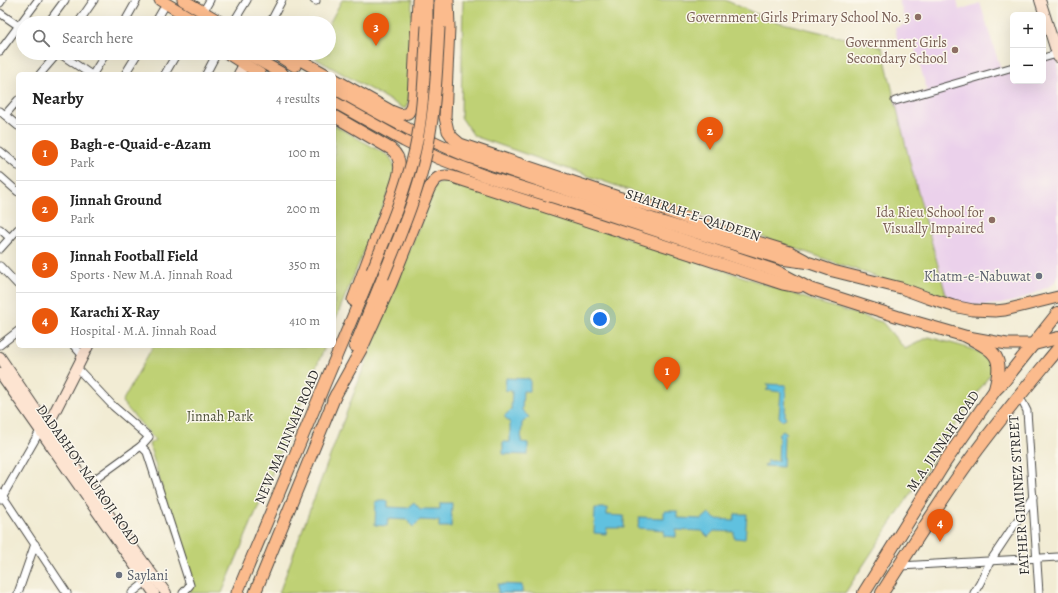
<!DOCTYPE html>
<meta charset="utf-8">
<style>
:root{--surface:#fff;--page:#f2f2f2;--text:#222;--muted:#767676;--line:#e0e0e0;--accent:#ea580c}
body{margin:0;font-family:Alegreya,serif;background:var(--page);color:var(--text)}
.controls{position:absolute;right:12px;top:12px;display:grid;overflow:hidden;border-radius:6px;box-shadow:0 4px 16px #0002}
.controls button{width:36px;height:36px;display:grid;place-items:center;padding:0;border:0;border-bottom:1px solid var(--line);background:var(--surface);color:var(--text);font:20px sans-serif}
.you{position:absolute;left:600px;top:319px;width:14px;height:14px;margin:-10px;border:3px solid #fff;border-radius:50%;background:#1a73e8;box-shadow:0 0 0 6px #1a73e833}
.badge{display:grid;place-items:center;width:26px;height:26px;border-radius:50%;background:var(--accent);color:#fff;font-size:13px;font-weight:700}
.pin{position:absolute;translate:-50% -33px;filter:drop-shadow(0 1px 2px #0008)}
.pin::after{content:'';position:absolute;top:21px;width:14px;height:12px;background:inherit;clip-path:polygon(0 0,100% 0,50% 100%)}
.list{margin:0;padding:0;list-style:none}
h2{display:flex;justify-content:space-between;align-items:center;height:52px;margin:0;padding:0 16px;font-size:17px}
h2 small{font-size:13px;font-weight:400;color:var(--muted)}
.list li{display:grid;grid-template-columns:26px 1fr auto;gap:12px;align-items:center;box-sizing:border-box;height:56px;padding:0 16px;border-top:1px solid var(--line)}
.list b{display:block;font-size:15px;white-space:nowrap}
.list p{margin:0;font-size:13px;white-space:nowrap;color:var(--muted)}
.list em{font-size:13px;font-style:normal;color:var(--muted)}
.icon{flex:none;width:22px;height:22px;fill:none;stroke:currentColor;stroke-width:2;stroke-linecap:round;stroke-linejoin:round}
.map{position:relative;flex:none;width:1058px;height:593px;overflow:hidden}
.search{position:absolute;background:var(--surface);box-shadow:0 4px 16px #0002;left:16px;top:16px;width:320px;height:44px;display:flex;align-items:center;gap:10px;box-sizing:border-box;padding:0 14px;border-radius:22px;color:var(--muted);font-size:15px}
.panel{position:absolute;background:var(--surface);box-shadow:0 4px 16px #0002;left:16px;top:72px;width:320px;height:276px;border-radius:6px}
.map>svg:first-child{display:block}
</style>
<div class="map">
<svg width="1058" height="593" viewBox="0 0 1058 593">
<rect width="100%" height="100%" fill="#fbf7ec"/>
<filter id="ink" filterUnits="userSpaceOnUse"><feTurbulence type="fractalNoise" baseFrequency=".025" numOctaves="2"/><feDisplacementMap in="SourceGraphic" scale="8" xChannelSelector="R" yChannelSelector="G"/><feConvolveMatrix kernelMatrix="1 2 1 2 8 2 1 2 1" color-interpolation-filters="sRGB"/></filter>
<filter id="wash" filterUnits="userSpaceOnUse"><feTurbulence type="fractalNoise" baseFrequency=".012" numOctaves="4" result="noise"/><feDisplacementMap in="SourceGraphic" scale="16" xChannelSelector="R" yChannelSelector="G"/><feGaussianBlur stdDeviation="0.9" result="paint"/><feColorMatrix in="noise" values="0 0 0 0 0 0 0 0 0 0 0 0 0 0 0 0 0 1.4 0 .05"/><feComposite in="paint" operator="in"/></filter>
<g filter="url(#wash)">
<rect width="100%" height="100%" fill="#f2ecd4"/>
<polygon fill="#ebd1eb" points="899,0 957,0 959,10 980,3 1001,70 1013,67 1013,81 1043,81 1043,58 1058,57 1058,278 1052,285 1019,300 1001,304 974,306 948,302 910,163 895,101 927,91 914,44 899,47 895,28 906,24"/>
<g fill="#bfd174" stroke="#757e50">
<polygon points="342,0 412,0 409,100 405,109 311,56 313,53 329,53 329,24"/>
<polygon points="463,0 725,0 770,20 882,47 910,163 948,302 474,136 461,117"/>
<path d="M334,125L389,156C397,167 395,174 391,186L334,323Z"/>
<path d="M443,181H449L653,246L823,304L882,322L905,349L929,337C944,342 976,348 987,357C991,360 992,364 993,368L991,373L965,411L845,593H279C329,457 381,321 435,186Z"/>
<polygon points="153,346 325,346 222,593 189,593 192,588 149,444 155,440 122,402"/>
</g>
<g fill="#60c1df" stroke="#467685">
<polygon points="506,378 530,379 530,391 523,391 522,410 529,417 522,423 521,442 528,443 528,455 503,454 503,442 510,442 510,423 504,416 511,410 512,391 505,390"/>
<polygon points="767,384 786,385 785,416 786,418 783,421 779,417 781,392 766,390 769,388"/>
<polygon points="783,430 787,433 784,436 783,467 764,466 768,463 766,461 778,461 779,435 778,434"/>
<polygon points="376,501 388,501 388,507 407,508 414,502 420,509 440,509 440,503 452,503 451,527 439,527 439,521 420,520 413,527 407,520 388,519 387,526 375,525"/>
<polygon points="595,508 607,508 607,515 624,516 624,528 607,528 606,534 594,533"/>
<polygon points="664,511 677,511 677,518 702,519 709,513 715,519 734,520 735,514 747,514 745,539 734,538 734,532 714,531 708,537 702,531 676,530 676,537 664,536 664,530 638,528 639,517 664,518"/>
<polygon points="498,584 522,585 522,593 498,593"/>
</g>
</g>
<g filter="url(#ink)">
<g fill="none" stroke-linecap="round" stroke-linejoin="round">
<g stroke="#494844" stroke-width="9">
<g id="street">
<polyline points="314,0 316,1"/>
<polyline points="0,3 2,0"/>
<polyline points="203,12 210,0"/>
<polyline points="0,13 23,29"/>
<polyline points="48,23 65,0"/>
<polyline points="78,23 94,0"/>
<polyline points="124,23 137,0"/>
<polyline points="155,23 166,4"/>
<polyline points="233,23 247,0"/>
<polyline points="270,23 282,0"/>
<polyline points="0,51 38,0"/>
<polyline points="59,53 90,74"/>
<polyline points="1043,58 1057,54"/>
<polyline points="40,74 58,53"/>
<polyline points="93,74 106,53"/>
<polyline points="125,74 138,53"/>
<polyline points="165,74 177,53"/>
<polyline points="206,74 217,53"/>
<polyline points="895,101 1013,67"/>
<polyline points="0,111 18,126"/>
<polyline points="5,115 18,100"/>
<polyline points="0,151 18,166"/>
<polyline points="0,178 1,177 18,192"/>
<polyline points="0,229 10,238"/>
<polyline points="0,249 18,229"/>
<polyline points="0,266 18,285"/>
<polyline points="0,345 18,331"/>
<polyline points="74,346 83,356"/>
<polyline points="77,368 113,406 149,437 141,446 87,485"/>
<polyline points="1017,398 1023,403 1027,411 1039,593"/>
<polyline points="141,446 147,452 190,585 183,593"/>
<polyline points="0,492 67,593"/>
<polyline points="1,499 40,431 43,429"/>
<polyline points="900,566 1058,557"/>
<polyline points="18,593 35,544"/>
<polyline points="132,593 146,582"/>
<polyline points="974,593 980,583 991,560 1033,497"/>
</g>
</g>
<g stroke="#494844" stroke-width="12">
<g id="secondary">
<polyline points="1040,0 1058,57"/>
<polyline points="239,74 244,65"/>
<polyline points="0,357 87,485 166,593"/>
<polyline points="0,373 154,593"/>
<polyline points="47,427 88,346"/>
</g>
</g>
<g stroke="#494844" stroke-width="13">
<g id="primary">
<polyline points="160,0 199,23"/>
<polyline points="183,0 222,23"/>
<polyline points="448,0 449,27 445,117 448,131 453,138 460,144 618,197 664,210 725,232 790,252 805,260"/>
<polyline points="427,26 427,0"/>
<polyline points="439,27 440,0"/>
<polyline points="227,53 260,74"/>
<polyline points="246,53 283,74"/>
<polyline points="274,53 295,66"/>
<polyline points="288,53 325,74"/>
<polyline points="334,79 391,111 401,115 408,113 411,108 413,98 418,0"/>
<path d="M334,88C377,113 420,137 466,156L659,221L781,259L810,263L833,271L901,288L928,298L953,306L973,310L995,311L1005,310L1058,297"/>
<polyline points="334,102 404,141 438,158 485,176 582,206 777,271 811,289 902,318 968,337 1007,344 1034,344"/>
<path d="M334,116L391,149C405,160 399,176 394,190L353,300"/>
<polyline points="355,346 383,277"/>
<path d="M333,400L363,346L391,284L429,189C435,178 439,174 453,177L783,284L799,287"/>
<polyline points="237,593 372,271"/>
<polyline points="255,593 336,394"/>
</g>
</g>
<g stroke="#494844" stroke-width="14">
<g id="highway">
<path d="M968,337C996,352 1004,356 995,389"/>
<polyline points="1034,344 1058,338"/>
<polyline points="864,593 945,462 995,390 1004,381 1058,313"/>
<path d="M882,593C908,552 934,511 962,471C992,428 1025,389 1058,349"/>
</g>
</g>
<use href="#street" stroke="#fff" stroke-width="7"/>
<use href="#secondary" stroke="#fde4d1" stroke-width="10"/>
<use href="#primary" stroke="#fbbb8d" stroke-width="11"/>
<use href="#highway" stroke="#fbbb8d" stroke-width="12"/>
<g stroke="#494844" stroke-width="13" stroke-linecap="butt">
<g id="primary-bridge">
<path d="M372,271C388,232 405,192 415,150C424,110 424,68 427,26"/>
<path d="M383,277C400,235 418,194 427,150C435,109 437,68 439,27"/>
</g>
</g>
<use href="#primary-bridge" stroke="#fbbb8d" stroke-width="11"/>
</g>
</g>
<g fill="#8d6e63" stroke="#fbf7ec" stroke-width="1.5">
<circle cx="918" cy="17" r="4"/>
<circle cx="955" cy="50" r="4"/>
<circle cx="992" cy="220" r="4"/>
</g>
<g fill="#6b7280" stroke="#fbf7ec" stroke-width="1.5">
<circle cx="1039" cy="276" r="4"/>
<circle cx="119" cy="575" r="4"/>
</g>
<g text-anchor="middle" dominant-baseline="central" stroke-width="3" stroke-linejoin="round" paint-order="stroke">
<g font-size="14" fill="#785e54" stroke="#fbf7ec" text-anchor="end">
<text x="910" y="17">Government Girls Primary School No. 3</text>
<text x="947" y="42">Government Girls<tspan x="947" dy="16">Secondary School</tspan></text>
<text x="984" y="212">Ida Rieu School for<tspan x="984" dy="16">Visually Impaired</tspan></text>
</g>
<g font-size="14" fill="#2b2b2b" stroke="#fbf7ec">
<text transform="translate(693 215) rotate(18)">SHAHRAH-E-QAIDEEN</text>
<text transform="translate(287 437) rotate(-67)">NEW MA JINNAH ROAD</text>
<text transform="translate(943 441) rotate(-56)">M.A. JINNAH ROAD</text>
<text transform="translate(88 475) rotate(55)">DADABHOY NAUROJI ROAD</text>
<text transform="translate(1019 495) rotate(-94)">FATHER GIMINEZ STREET</text>
</g>
<g font-size="14" fill="#5b616d" stroke="#fbf7ec" text-anchor="end">
<text x="1031" y="276">Khatm-e-Nabuwat</text>
<text x="127" y="575" text-anchor="start">Saylani</text>
</g>
<g font-size="14" fill="#50543d" stroke="#fbf7ec">
<text x="220" y="416">Jinnah Park</text>
</g>
</g>
</svg>
<div class="controls">
<button>+</button>
<button>−</button>
</div>
<div class="you"></div>
<div class="pin badge" style="left:667px;top:390px">1</div>
<div class="pin badge" style="left:710px;top:150px">2</div>
<div class="pin badge" style="left:376px;top:46px">3</div>
<div class="pin badge" style="left:940px;top:542px">4</div>
<div class="search"><svg class="icon" aria-label="search" viewBox="0 0 24 24"><circle cx="10" cy="10" r="6"/><path d="M15 15l6 6"/></svg>Search here</div>
<section class="panel">
<h2>Nearby<small>4 results</small></h2>
<ul class="list">
<li><span class="badge">1</span><div><b>Bagh-e-Quaid-e-Azam</b><p>Park</p></div><em>100 m</em></li>
<li><span class="badge">2</span><div><b>Jinnah Ground</b><p>Park</p></div><em>200 m</em></li>
<li><span class="badge">3</span><div><b>Jinnah Football Field</b><p>Sports · New M.A. Jinnah Road</p></div><em>350 m</em></li>
<li><span class="badge">4</span><div><b>Karachi X-Ray</b><p>Hospital · M.A. Jinnah Road</p></div><em>410 m</em></li>
</ul>
</section>
</div>
